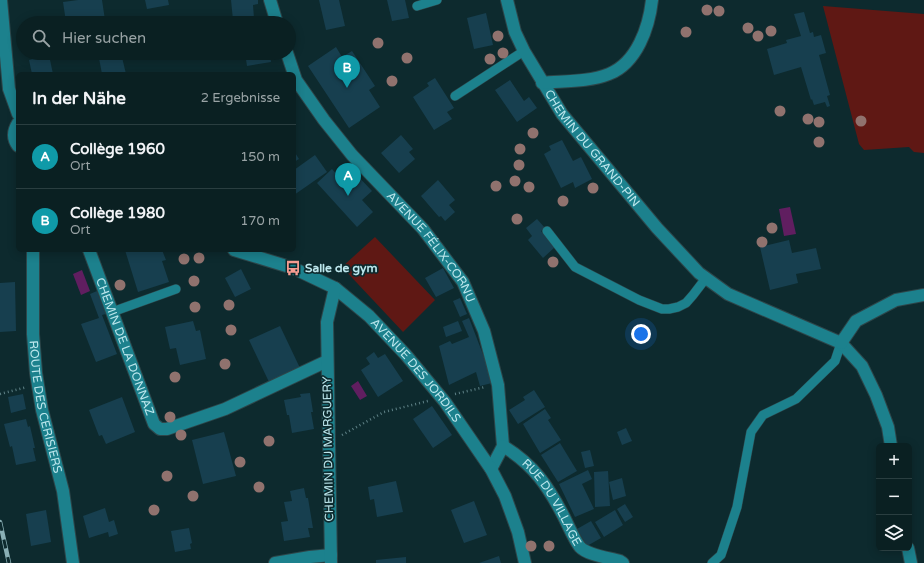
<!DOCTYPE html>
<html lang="de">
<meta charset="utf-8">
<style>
:root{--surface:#0a2022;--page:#13282a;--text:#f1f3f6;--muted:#99a3a5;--line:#2a3e40;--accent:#f59c91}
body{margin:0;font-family:"Varela Round",sans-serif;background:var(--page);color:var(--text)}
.controls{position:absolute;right:12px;bottom:12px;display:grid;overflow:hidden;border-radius:6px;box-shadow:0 2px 10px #0003}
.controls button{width:36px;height:36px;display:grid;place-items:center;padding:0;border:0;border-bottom:1px solid var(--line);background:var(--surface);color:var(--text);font:20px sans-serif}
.you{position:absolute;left:641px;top:334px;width:14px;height:14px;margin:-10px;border:3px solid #fff;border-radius:50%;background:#1a73e8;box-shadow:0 0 0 6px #1a73e833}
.badge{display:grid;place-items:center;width:26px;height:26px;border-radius:50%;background:var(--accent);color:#fff;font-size:13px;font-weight:700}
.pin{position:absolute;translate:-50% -33px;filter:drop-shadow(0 1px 2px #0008)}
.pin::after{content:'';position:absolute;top:21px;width:14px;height:12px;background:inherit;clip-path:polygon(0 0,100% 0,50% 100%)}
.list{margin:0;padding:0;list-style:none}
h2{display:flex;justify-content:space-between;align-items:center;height:52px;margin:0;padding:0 16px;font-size:17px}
h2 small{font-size:13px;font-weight:400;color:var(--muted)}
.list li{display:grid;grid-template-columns:26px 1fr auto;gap:12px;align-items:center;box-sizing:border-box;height:64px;padding:0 16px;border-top:1px solid var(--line)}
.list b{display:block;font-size:15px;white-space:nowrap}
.list p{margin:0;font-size:13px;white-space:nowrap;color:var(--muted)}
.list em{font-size:13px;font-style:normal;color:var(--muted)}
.icon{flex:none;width:22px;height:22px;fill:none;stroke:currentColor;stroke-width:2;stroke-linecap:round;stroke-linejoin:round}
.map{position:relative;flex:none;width:924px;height:563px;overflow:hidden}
.search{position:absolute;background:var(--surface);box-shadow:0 2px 10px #0003;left:16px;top:16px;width:280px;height:44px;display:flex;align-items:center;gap:10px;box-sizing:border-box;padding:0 14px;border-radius:22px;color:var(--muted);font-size:15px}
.panel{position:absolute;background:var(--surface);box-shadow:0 2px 10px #0003;left:16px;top:72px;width:280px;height:180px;border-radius:6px}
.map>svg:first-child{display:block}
</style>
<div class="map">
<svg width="924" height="563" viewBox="0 0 924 563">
<rect width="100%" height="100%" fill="#0d2a2e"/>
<g fill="#5f1814">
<polygon points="823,6 924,14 924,153 914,152 909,147 864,150 859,144"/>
<polygon points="375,237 435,300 403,332 342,267"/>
</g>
<g fill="#601e60">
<polygon points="790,207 796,234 784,236 779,209"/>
<polygon points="82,270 90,291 81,295 73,274"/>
<polygon points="358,381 367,396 360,400 351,386"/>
</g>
<g fill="#173f4f">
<polygon points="78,0 102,0 105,20 83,23 77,23 77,21 66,22 63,2"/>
<polygon points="145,0 168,0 169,5 147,9"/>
<polygon points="231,0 258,0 258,4 253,5 254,18 233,20"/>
<polygon points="319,0 339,0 345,26 326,30"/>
<polygon points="387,0 405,0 409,18 392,21"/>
<polygon points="804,12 810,33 813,32 814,37 821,35 826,53 819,55 830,95 827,96 830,106 827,107 825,102 814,105 812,99 811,100 801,67 774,75 767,49 787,43 786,40 801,36 794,14"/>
<polygon points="486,13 493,45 474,49 467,18"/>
<polygon points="336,47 342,57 352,51 375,86 369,90 380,107 349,128 308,66"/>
<polygon points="98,53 121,53 126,74 102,74"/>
<polygon points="245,53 270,53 271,62 247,66"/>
<polygon points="49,55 53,74 32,74 29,60"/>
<polygon points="435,78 454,108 447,112 452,119 434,130 413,97 429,86 427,83"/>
<polygon points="510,80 524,101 529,97 537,108 517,122 495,90"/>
<polygon points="401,135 413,149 409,152 415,159 399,173 381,153"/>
<polygon points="562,140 573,161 581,157 592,179 575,188 573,182 561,188 544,154 551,150 549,146"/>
<polygon points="294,151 299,159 294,162"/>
<polygon points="315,155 327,172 294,195 294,170"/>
<polygon points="332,169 343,182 354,172 372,191 362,200 373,212 357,227 317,183"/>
<polygon points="438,180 455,200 449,205 455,212 445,221 441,216 439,217 421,196"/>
<polygon points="537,219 545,228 541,231 555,247 543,258 528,240 532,236 526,228"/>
<polygon points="789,240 792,253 816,248 821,269 796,274 798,283 770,290 760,247"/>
<polygon points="125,250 162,250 166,260 162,261 169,282 138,292"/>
<polygon points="443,268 454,288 436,297 425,278"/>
<polygon points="241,269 251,289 235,297 225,278"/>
<polygon points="15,282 16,331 0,332 0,283"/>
<polygon points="97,291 106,314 102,315 117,354 96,362 81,324 99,318 90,294"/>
<polygon points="460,298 467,314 460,317 453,301"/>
<polygon points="469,318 484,357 492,383 480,386 476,372 449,385 439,346 450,341 452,344 469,337 462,321"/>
<polygon points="193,321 196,331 200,330 206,359 180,365 176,348 170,349 165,327"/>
<polygon points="458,321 462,331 446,337 443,327"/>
<polygon points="280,326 300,368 269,382 249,340"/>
<polygon points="374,352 378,358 385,354 403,381 378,397 361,370 370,364 366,358"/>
<polygon points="534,390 545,407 518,424 509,410 525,400 523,397"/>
<polygon points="310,393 313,412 311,412 314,429 292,433 289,415 287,415 284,400 301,397 300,394"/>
<polygon points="23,394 26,409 11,413 8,397"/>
<polygon points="122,397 135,432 106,444 102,435 99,436 89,410"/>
<polygon points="432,406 452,435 433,448 413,419"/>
<polygon points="545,409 551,418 548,420 561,440 540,453 523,424"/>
<polygon points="26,419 28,427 30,426 35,448 33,448 36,461 16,465 12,446 10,447 4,424"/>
<polygon points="626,428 632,441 622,445 617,432"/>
<polygon points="224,432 236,476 203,484 192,440"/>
<polygon points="560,443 577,471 558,482 541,455"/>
<polygon points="590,450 594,466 585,468 581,452"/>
<polygon points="588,470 592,479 582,484 594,509 575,517 559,484"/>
<polygon points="608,471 610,506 595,507 594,472"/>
<polygon points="622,478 626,496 613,500 609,482"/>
<polygon points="396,481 403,512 377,517 374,499 370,500 368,487"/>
<polygon points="304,488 306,498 308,498 313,528 308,528 310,537 284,541 281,522 288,521 284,502 292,501 290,491"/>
<polygon points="474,501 487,535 464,543 451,510"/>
<polygon points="625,504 633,517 625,522 617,509"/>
<polygon points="105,508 109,522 114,520 118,534 109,537 108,532 89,538 83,516"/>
<polygon points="46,510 51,542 31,546 26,514"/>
<polygon points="615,510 623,525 604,537 595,522"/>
<polygon points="591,521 601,538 587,546 577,529"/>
<polygon points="189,528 192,543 190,544 191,549 175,552 171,531"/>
<polygon points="499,556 501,563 479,563"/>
<polygon points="406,557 406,563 376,563 376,560"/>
</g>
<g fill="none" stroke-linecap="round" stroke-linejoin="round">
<g stroke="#2d464a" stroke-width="10">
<g id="lane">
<polyline points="417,6 437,0"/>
<polyline points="455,96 524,51"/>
<polyline points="547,231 575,267 639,300 662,309 669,309 678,307 686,303 693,295 706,278"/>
<polyline points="112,312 176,289"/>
<polyline points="712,563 721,555 737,507 751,432 763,415 796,399 835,361 841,343"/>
</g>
</g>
<g stroke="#2d464a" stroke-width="14">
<g id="street">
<polyline points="1,0 9,89 18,114"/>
<polyline points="270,0 277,23"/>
<path id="s1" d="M507,0L515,32L524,51L562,114L657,228L699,273L728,294L841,343L862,366L876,395L888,427L891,446"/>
<path id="s2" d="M287,53L296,80L324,120L352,155L423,229L463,282L484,331L498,385L503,446L491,469"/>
<path d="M542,83C564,81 589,82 609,74C637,63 649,27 652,0"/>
<path d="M18,123C13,131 12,138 18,146"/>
<path id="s3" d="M33,250V334L36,373L42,410L63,491L73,563"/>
<path id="s4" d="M89,250L154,424L160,429H167L225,409L327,361"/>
<path id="s5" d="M234,250L293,268L335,288L369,316L406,355L445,402L491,469L505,496L518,532L525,563"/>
<polyline points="841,343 856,321 896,300 924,295"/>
<path id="s6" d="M503,446C534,465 548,486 564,517C568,525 575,541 580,547C587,555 610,558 620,561L623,563"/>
<polyline points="908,548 911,563"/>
<polyline points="275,563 310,557 331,555"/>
<polyline points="331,563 327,322 335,288"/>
</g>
</g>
<g stroke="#5e8186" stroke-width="2.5" stroke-dasharray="1 3" stroke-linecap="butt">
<polyline points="0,394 27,387"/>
<polyline points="455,394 485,387"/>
<polyline points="342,435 384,412 428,401"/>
</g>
<use href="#lane" stroke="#1c818d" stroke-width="9"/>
<use href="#street" stroke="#1c818d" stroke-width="12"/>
<g stroke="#89afb5" stroke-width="4.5">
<polyline id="rail" points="0,522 9,563"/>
</g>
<use href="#rail" stroke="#0d2a2e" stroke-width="3" stroke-dasharray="9" stroke-linecap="butt"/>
</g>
<g fill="#90726e">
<circle cx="707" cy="10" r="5.5"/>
<circle cx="719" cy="11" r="5.5"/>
<circle cx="748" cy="28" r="5.5"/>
<circle cx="771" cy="31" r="5.5"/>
<circle cx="686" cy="32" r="5.5"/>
<circle cx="498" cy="36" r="5.5"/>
<circle cx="758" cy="36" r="5.5"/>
<circle cx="378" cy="43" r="5.5"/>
<circle cx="503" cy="53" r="5.5"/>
<circle cx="407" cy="58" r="5.5"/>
<circle cx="490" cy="59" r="5.5"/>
<circle cx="392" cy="81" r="5.5"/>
<circle cx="780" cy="111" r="5.5"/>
<circle cx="808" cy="119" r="5.5"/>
<circle cx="861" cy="121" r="5.5"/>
<circle cx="819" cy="122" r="5.5"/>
<circle cx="533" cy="133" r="5.5"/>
<circle cx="819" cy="142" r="5.5"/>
<circle cx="520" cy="149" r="5.5"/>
<circle cx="519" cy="165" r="5.5"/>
<circle cx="515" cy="181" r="5.5"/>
<circle cx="496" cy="186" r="5.5"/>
<circle cx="529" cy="187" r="5.5"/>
<circle cx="593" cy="188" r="5.5"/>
<circle cx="563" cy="201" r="5.5"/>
<circle cx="517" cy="219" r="5.5"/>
<circle cx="772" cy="228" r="5.5"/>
<circle cx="762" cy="242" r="5.5"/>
<circle cx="199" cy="258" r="5.5"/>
<circle cx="184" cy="259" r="5.5"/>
<circle cx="553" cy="262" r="5.5"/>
<circle cx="194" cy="281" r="5.5"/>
<circle cx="120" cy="285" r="5.5"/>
<circle cx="229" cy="305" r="5.5"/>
<circle cx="195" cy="307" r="5.5"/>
<circle cx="231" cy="330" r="5.5"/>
<circle cx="225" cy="364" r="5.5"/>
<circle cx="175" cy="377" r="5.5"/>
<circle cx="170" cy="417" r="5.5"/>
<circle cx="181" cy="435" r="5.5"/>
<circle cx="269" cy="441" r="5.5"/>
<circle cx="240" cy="462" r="5.5"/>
<circle cx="167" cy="476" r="5.5"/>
<circle cx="259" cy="487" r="5.5"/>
<circle cx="193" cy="496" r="5.5"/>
<circle cx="154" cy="510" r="5.5"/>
<circle cx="531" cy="546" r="5.5"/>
<circle cx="549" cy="546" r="5.5"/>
</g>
<defs>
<g id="bus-bare" transform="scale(1.2)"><path d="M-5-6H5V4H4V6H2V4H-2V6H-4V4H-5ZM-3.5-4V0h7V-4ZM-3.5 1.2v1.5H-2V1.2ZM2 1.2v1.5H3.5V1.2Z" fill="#f59c91" stroke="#0d2a2e" stroke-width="2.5" paint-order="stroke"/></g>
</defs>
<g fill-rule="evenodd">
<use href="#bus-bare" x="293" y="268"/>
</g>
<g text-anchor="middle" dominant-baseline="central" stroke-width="3.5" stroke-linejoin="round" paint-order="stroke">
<g font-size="12" fill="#bde7ed" stroke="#0d2a2e">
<text stroke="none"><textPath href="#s1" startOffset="173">CHEMIN DU GRAND-PIN</textPath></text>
<text stroke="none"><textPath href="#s2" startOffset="244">AVENUE FÉLIX-CORNU</textPath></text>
<text stroke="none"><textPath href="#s4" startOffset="103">CHEMIN DE LA DONNAZ</textPath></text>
<text stroke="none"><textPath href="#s5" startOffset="224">AVENUE DES JORDILS</textPath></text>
<text stroke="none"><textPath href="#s3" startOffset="158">ROUTE DES CERISIERS</textPath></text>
<text transform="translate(328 449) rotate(-91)">CHEMIN DU MARGUERY</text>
<text stroke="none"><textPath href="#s6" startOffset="76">RUE DU VILLAGE</textPath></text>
</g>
<g font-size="12" font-weight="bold" fill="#bde7ed" stroke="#0d2a2e" text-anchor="start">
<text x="305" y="268">Salle de gym</text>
</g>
</g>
</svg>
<div class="controls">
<button>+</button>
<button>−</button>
<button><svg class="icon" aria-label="layers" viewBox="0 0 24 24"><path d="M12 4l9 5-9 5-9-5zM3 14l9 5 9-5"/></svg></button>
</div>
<div class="you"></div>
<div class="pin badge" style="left:348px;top:196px;background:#0f9aa8">A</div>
<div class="pin badge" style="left:347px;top:88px;background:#0f9aa8">B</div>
<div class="search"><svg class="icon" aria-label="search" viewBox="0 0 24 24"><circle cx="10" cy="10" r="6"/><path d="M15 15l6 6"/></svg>Hier suchen</div>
<section class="panel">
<h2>In der Nähe<small>2 Ergebnisse</small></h2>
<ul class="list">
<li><span class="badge" style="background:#0f9aa8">A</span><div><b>Collège 1960</b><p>Ort</p></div><em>150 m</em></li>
<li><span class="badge" style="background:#0f9aa8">B</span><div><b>Collège 1980</b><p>Ort</p></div><em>170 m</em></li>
</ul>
</section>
</div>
